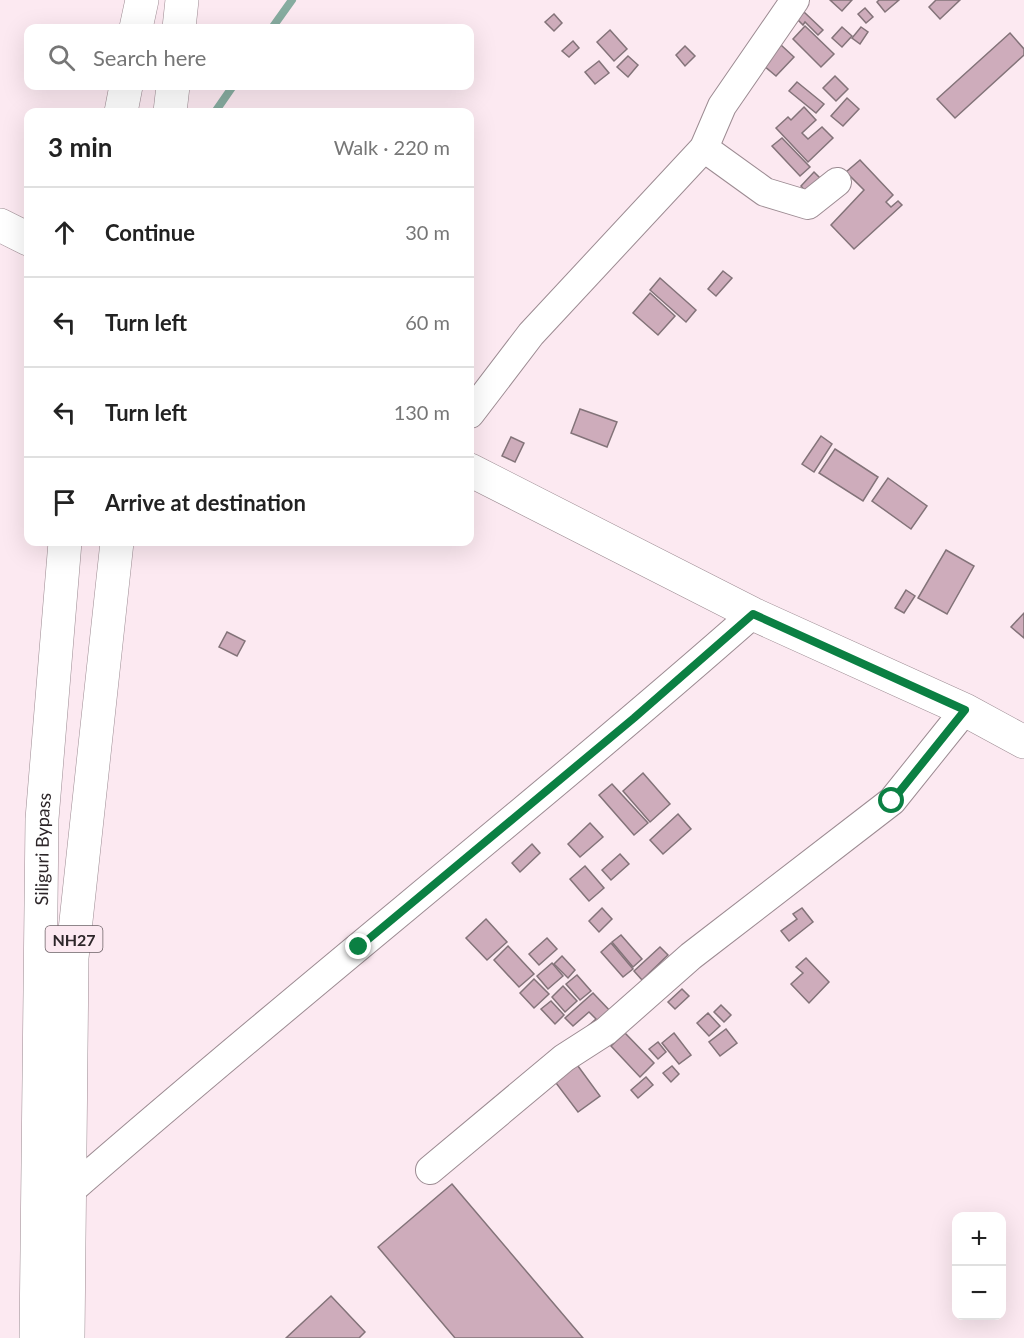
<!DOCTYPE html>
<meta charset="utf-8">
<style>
:root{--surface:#fff;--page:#f2f2f2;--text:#222;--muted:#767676;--line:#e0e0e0}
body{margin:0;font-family:Lato,sans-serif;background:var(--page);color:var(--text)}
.controls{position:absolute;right:18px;bottom:18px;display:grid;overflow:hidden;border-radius:12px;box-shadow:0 6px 24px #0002}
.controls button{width:54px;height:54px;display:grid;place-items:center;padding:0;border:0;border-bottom:2px solid var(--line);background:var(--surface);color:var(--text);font:30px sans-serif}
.stop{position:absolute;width:18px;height:18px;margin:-14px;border:4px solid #0b8043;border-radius:50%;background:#fff}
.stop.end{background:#0b8043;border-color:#fff;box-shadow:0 2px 6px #0008}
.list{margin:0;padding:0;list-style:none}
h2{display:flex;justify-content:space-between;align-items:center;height:78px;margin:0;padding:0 24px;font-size:26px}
h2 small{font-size:20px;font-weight:400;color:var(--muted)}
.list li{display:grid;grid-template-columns:39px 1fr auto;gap:18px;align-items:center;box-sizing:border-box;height:90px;padding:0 24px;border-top:2px solid var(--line)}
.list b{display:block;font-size:22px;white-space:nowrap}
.list em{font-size:20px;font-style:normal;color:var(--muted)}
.icon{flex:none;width:33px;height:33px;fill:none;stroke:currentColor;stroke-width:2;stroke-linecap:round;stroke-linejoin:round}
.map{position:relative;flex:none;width:1024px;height:1338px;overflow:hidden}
.search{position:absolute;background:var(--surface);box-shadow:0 6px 24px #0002;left:24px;top:24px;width:450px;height:66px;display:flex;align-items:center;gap:15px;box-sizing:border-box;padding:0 21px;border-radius:12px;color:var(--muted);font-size:22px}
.panel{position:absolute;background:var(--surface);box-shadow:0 6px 24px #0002;left:24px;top:108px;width:450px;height:438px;border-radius:12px}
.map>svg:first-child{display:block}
</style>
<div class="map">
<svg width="1024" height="1338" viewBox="0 0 1024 1338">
<rect width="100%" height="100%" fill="#fce9f1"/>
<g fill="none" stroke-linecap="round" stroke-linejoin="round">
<g stroke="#87aca0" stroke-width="8">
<polyline points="272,28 292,0"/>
<polyline points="215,112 233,86"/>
</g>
</g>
<g fill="#ceacbb" stroke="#837379" stroke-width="1.5">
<polygon points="830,0 852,0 842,11"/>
<polygon points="879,0 899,0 885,12 877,2"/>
<polygon points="936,0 960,0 940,19 929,7"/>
<polygon points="865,8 873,17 866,23 858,14"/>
<polygon points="804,12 823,30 818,35 805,22 803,25 797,19"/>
<polygon points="554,14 562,23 554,31 545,22"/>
<polygon points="805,26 834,54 821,67 793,39"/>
<polygon points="842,27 852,36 842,47 832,38"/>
<polygon points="861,27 868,32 860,44 852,38"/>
<polygon points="610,30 627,49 614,61 597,42"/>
<polygon points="1010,33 1024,49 1024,55 955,118 937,99"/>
<polygon points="573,41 579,48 569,57 562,51"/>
<polygon points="781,45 794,57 776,76 763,65"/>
<polygon points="685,46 695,56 685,66 676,55"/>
<polygon points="628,56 638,65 628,77 617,67"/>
<polygon points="599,61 609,73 595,84 585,72"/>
<polygon points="835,76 848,89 836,101 823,88"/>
<polygon points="797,82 824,104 816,113 789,91"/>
<polygon points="847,98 859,109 843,126 831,116"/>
<polygon points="804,107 816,120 802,133 808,139 822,127 833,138 808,162 776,128 788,117 791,120"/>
<polygon points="782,138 810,167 800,176 772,146"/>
<polygon points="860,160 893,195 886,202 891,207 898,201 902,205 854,249 831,225 864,190 846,172"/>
<polygon points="814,172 820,178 806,192 801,186"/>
<polygon points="723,271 732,278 716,296 708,289"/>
<polygon points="660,278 696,310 686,322 650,290"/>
<polygon points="650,293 675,316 658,335 633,313"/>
<polygon points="580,409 617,422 607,447 571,433"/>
<polygon points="821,436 832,444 814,472 802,464"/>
<polygon points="511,437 524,443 515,462 502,456"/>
<polygon points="835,449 878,477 863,501 819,473"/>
<polygon points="888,478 927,506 911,529 872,501"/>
<polygon points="946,550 974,566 947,614 918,598"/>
<polygon points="906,590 915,596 904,613 895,608"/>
<polygon points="1024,613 1024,638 1011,627"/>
<polygon points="227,632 245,641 237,656 219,647"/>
<polygon points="643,773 670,804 650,822 623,791"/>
<polygon points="612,784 648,823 634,835 599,795"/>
<polygon points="678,814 691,829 663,854 650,840"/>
<polygon points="590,823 603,837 580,857 568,844"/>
<polygon points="532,844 540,853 520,872 512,863"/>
<polygon points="620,854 629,864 611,880 602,870"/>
<polygon points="585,866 604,888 589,901 570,879"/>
<polygon points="602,908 612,919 599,932 589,921"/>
<polygon points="802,908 813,922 789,941 781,931 797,919 793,914"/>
<polygon points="486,919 507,942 487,960 466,938"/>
<polygon points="621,935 642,959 633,967 612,942"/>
<polygon points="547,938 557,949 539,965 529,954"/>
<polygon points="611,943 633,969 623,977 601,952"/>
<polygon points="508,946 534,974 519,987 494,960"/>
<polygon points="660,947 668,955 642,980 634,971"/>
<polygon points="562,956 575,970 568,978 554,964"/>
<polygon points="806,958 829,982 809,1003 791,984 803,973 796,967"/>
<polygon points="552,963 563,976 548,989 537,976"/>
<polygon points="577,975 591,991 580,1000 566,984"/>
<polygon points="534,979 549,994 534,1008 520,993"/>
<polygon points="563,986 577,1001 565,1012 552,997"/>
<polygon points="682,989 689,996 675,1009 668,1002"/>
<polygon points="593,993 611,1012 579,1034 596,1019 589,1012 573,1026 565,1018"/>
<polygon points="551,1001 564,1015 555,1024 541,1009"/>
<polygon points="721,1005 731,1015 724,1022 714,1012"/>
<polygon points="708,1013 720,1026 709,1036 697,1023"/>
<polygon points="726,1029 737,1043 720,1056 709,1042"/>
<polygon points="625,1033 654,1063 640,1077 611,1046"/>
<polygon points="674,1033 691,1055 679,1064 662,1043"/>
<polygon points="658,1042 666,1052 658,1059 649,1049"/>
<polygon points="575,1062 600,1096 578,1112 553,1079"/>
<polygon points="672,1066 679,1074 671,1082 663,1073"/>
<polygon points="646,1077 653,1085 638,1098 631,1090"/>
<polygon points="452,1184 583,1338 455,1338 378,1247"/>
<polygon points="331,1296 365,1332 359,1338 286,1338"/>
</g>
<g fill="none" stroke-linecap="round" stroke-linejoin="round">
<g stroke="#9c8b92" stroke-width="30">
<g id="minor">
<polyline points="704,148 765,192 808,205 837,182"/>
<polyline points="470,414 531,334 704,148 722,106 795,0"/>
<polyline points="430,1170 564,1058 606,1031 691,956 892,801 965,710"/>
<path d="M69,1192C294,995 529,811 753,614"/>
</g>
</g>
<g stroke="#9c8b92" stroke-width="34">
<polyline id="primary" points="470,470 753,614 965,710 1024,742"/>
</g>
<g stroke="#9c8b92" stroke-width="34">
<g id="trunk">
<polyline points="136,28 142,0"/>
<polyline points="179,28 182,0"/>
<polyline points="121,112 126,86"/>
<polyline points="170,112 173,86"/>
<polyline points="0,225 28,239"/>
<path id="s1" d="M36,1338L42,819L65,542"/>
<polyline points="68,1338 72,958 117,542"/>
</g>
</g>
<use href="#minor" stroke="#fff" stroke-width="28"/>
<use href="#primary" stroke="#fff" stroke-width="33"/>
<use href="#trunk" stroke="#fff" stroke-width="33"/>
</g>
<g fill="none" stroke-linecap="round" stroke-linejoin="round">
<polyline stroke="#0b8043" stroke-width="8" points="359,947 634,718 753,614 965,710 892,801"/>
</g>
<g text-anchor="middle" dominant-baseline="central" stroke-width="4.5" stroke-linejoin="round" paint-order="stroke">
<rect fill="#fce9f1" stroke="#6b6065" stroke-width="1.5" x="45.5" y="926" width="57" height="26" rx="4.5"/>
<g font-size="16" font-weight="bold" fill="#2d2629">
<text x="74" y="939">NH27</text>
</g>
<g font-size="18" fill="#2d2629" stroke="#fce9f1">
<text stroke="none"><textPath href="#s1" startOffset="489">Siliguri Bypass</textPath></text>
</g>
</g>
</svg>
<div class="controls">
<button>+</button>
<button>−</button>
</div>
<div class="stop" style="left:892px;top:801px"></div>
<div class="stop end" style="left:359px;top:947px"></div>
<div class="search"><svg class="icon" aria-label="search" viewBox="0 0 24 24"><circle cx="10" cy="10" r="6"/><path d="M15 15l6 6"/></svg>Search here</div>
<section class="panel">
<h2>3 min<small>Walk · 220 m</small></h2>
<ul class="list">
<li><svg class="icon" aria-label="ahead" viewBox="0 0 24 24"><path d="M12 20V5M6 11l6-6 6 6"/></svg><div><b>Continue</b></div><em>30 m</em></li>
<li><svg class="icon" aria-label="left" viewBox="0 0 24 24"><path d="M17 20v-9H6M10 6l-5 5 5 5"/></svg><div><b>Turn left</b></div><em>60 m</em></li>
<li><svg class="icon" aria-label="left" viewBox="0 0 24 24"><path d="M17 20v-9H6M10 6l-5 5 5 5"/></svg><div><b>Turn left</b></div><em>130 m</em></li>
<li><svg class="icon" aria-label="arrive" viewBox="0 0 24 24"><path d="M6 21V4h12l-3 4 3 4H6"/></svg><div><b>Arrive at destination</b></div></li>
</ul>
</section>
</div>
